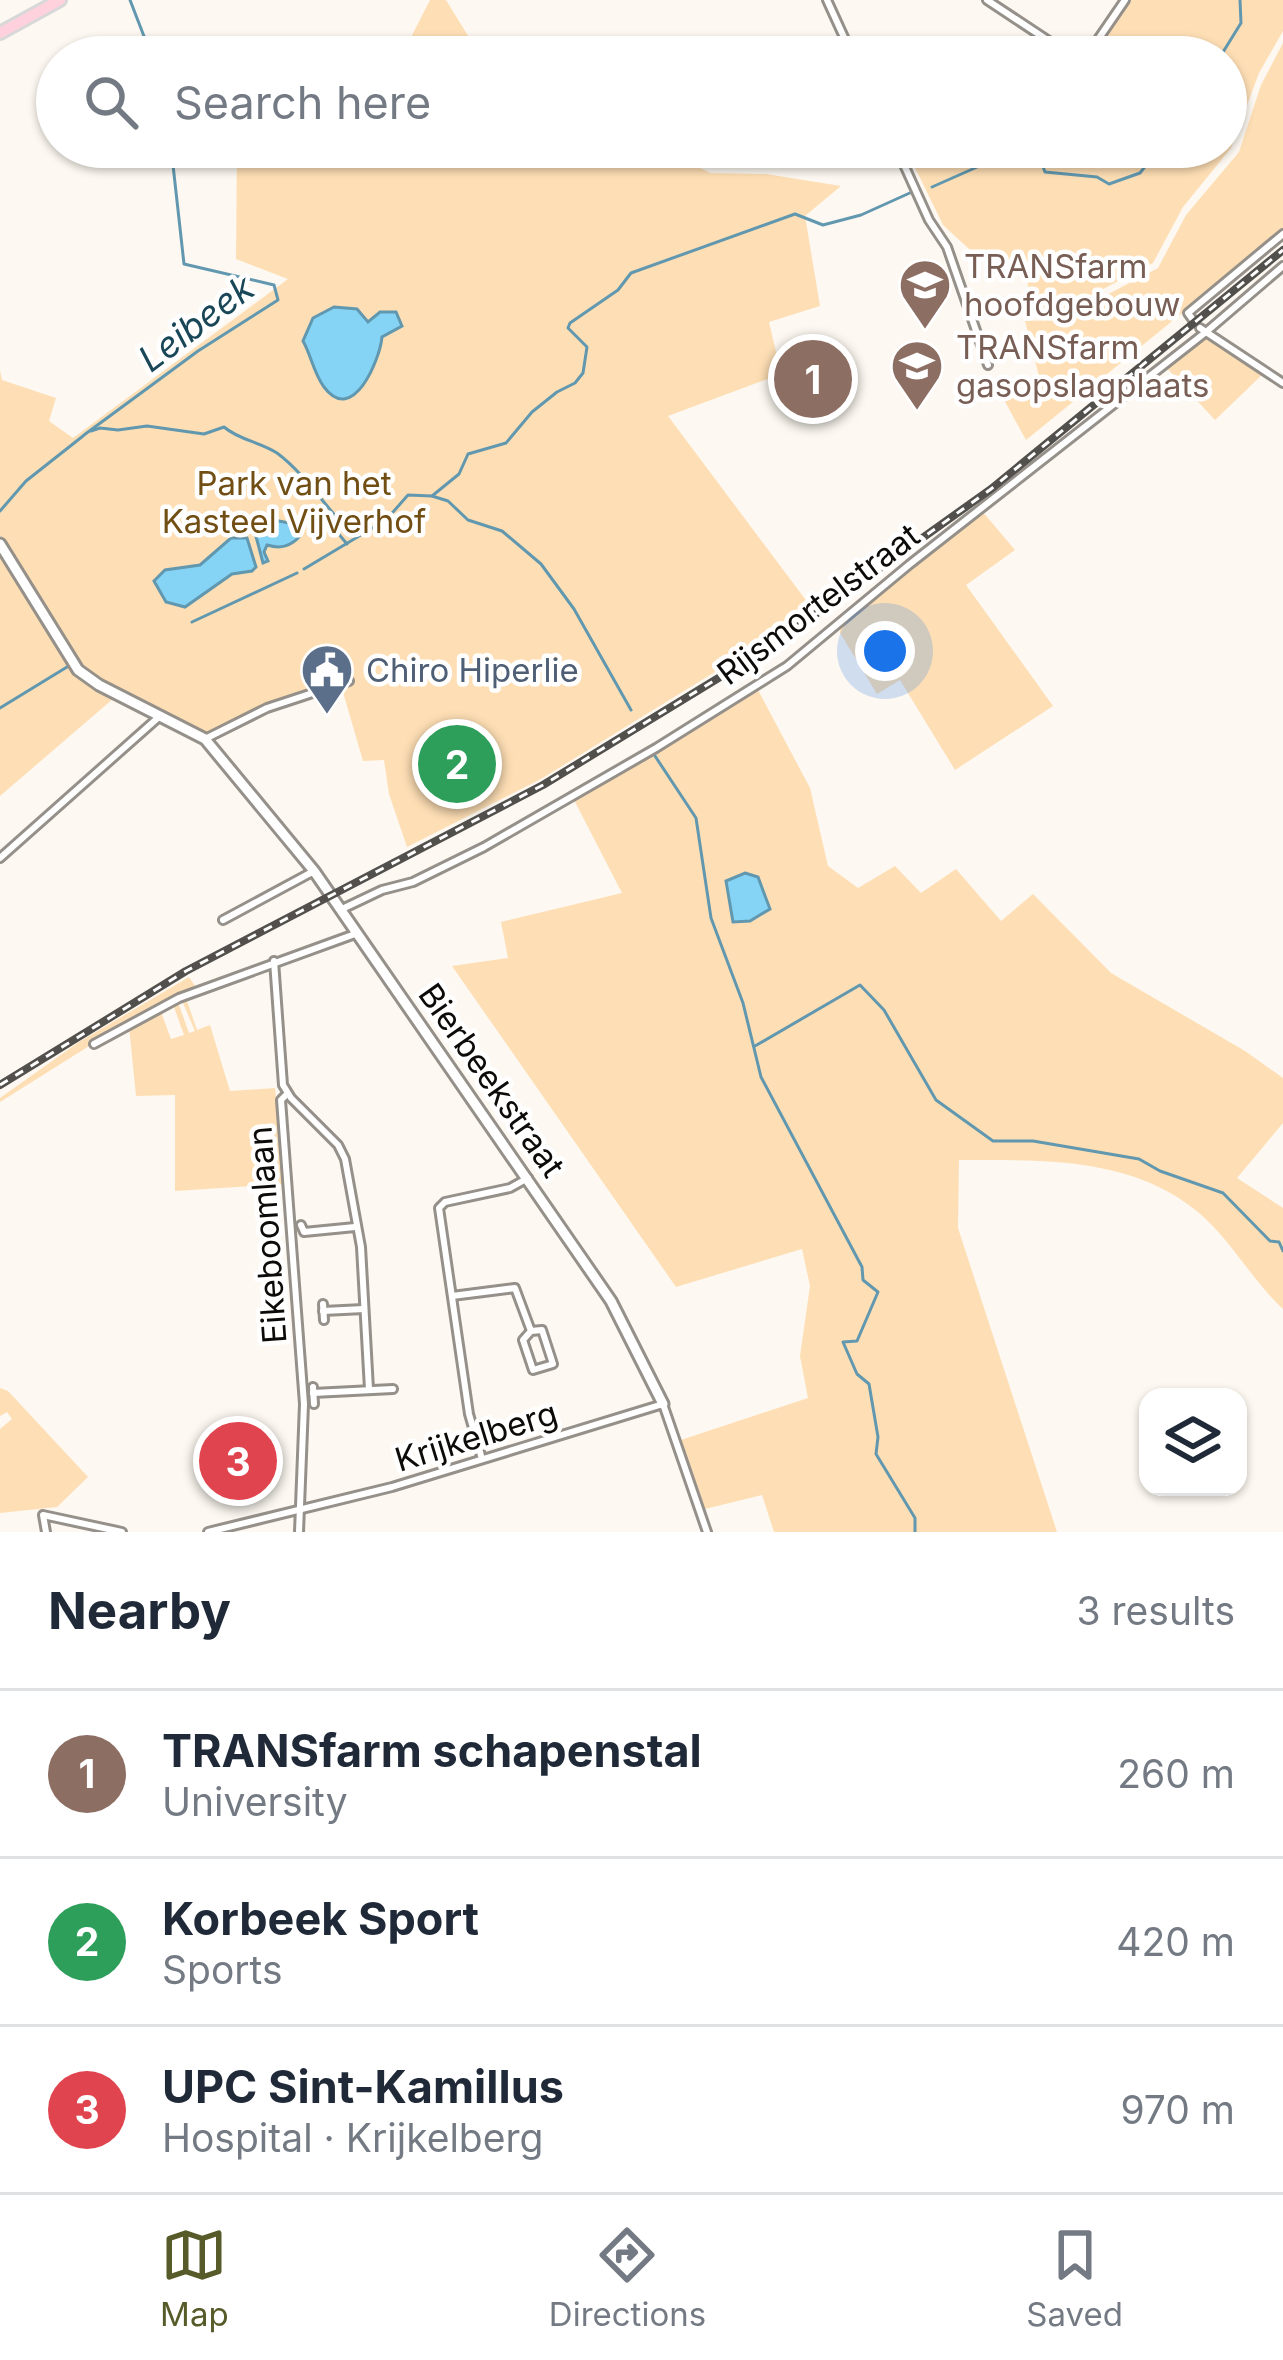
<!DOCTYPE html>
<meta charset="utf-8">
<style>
:root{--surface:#fff;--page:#f2f2f3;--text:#1f2937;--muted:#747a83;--line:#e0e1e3;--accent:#575b29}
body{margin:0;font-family:Inter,sans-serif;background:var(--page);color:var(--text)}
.controls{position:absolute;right:36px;bottom:36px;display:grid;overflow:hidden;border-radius:24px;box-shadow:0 3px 9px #0004}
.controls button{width:108px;height:108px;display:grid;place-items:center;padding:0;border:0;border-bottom:3px solid var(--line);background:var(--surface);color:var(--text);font:60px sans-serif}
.you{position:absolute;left:885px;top:651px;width:42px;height:42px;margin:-30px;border:9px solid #fff;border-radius:50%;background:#1a73e8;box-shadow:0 0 0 18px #1a73e833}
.badge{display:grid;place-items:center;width:78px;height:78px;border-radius:50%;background:var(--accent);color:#fff;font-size:39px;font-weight:700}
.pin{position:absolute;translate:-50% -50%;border:6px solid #fff;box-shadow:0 3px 12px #0006}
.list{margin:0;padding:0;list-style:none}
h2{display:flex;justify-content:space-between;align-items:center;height:156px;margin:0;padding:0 48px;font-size:51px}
h2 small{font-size:39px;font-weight:400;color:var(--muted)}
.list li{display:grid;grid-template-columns:78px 1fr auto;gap:36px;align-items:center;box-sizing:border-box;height:168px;padding:0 48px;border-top:3px solid var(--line)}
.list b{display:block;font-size:45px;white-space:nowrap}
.list p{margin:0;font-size:39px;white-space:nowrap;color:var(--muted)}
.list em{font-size:39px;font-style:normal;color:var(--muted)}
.icon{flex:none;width:66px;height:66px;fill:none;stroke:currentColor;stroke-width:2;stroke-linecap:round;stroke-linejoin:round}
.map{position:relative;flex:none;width:1283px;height:1532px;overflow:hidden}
.search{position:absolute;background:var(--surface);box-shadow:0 3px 9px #0004;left:36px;right:36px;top:36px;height:132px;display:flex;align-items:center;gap:30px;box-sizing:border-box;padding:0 42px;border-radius:66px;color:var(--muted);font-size:45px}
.sheet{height:660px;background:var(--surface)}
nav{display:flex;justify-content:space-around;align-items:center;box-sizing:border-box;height:168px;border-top:3px solid var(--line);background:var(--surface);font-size:33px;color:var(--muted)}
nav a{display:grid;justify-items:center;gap:6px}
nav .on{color:var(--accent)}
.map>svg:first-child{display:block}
</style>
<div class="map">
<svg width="1283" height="1532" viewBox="0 0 1283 1532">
<rect width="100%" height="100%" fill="#fdf8f1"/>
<g fill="#fedfb5">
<polygon points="430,0 446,0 481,57 401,57"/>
<polygon points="1127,0 1283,0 1283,31 1259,73 1231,148 1183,207 1153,263 1055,314 1030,315 1026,260 981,260 943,225 905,147 1226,147 1226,57 1087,57"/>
<polygon points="1283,43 1283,231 1026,440 1003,398 1042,388 1025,321 1059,320 1158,268 1186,215 1239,152 1261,85"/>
<polygon points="237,147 654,147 711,173 766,174 841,186 805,216 820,306 769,322 781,374 668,416 814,611 541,779 407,847 389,794 384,760 363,761 340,682 209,735 84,670 0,535 0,371 2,380 56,398 49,421 73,438 288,279 236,259"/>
<polygon points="1205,336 1264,373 1215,420 1165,366"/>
<polygon points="982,511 1015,550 966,585 1053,706 955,770 900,680 877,694 840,633 840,627"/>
<polygon points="0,554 73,673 114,698 0,796"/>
<path d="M757,688L810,788L828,866L858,888L895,866L921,893L956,869L1001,921L1033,894L1111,973L1245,1051L1283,1078V1123L1237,1178L1283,1208V1309C1251,1279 1231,1240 1198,1212C1131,1156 1040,1160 959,1160L958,1228L1057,1532H774L762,1495L705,1509L681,1440L808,1398L800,1356L810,1286L802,1249L676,1287L452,966L508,958L501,922L622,893L574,800Z"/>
<polygon points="189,977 197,989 121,1026 0,1102 0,1098 79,1042"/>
<polygon points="187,1001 197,1030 210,1025 230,1091 275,1088 284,1184 175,1191 175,1095 136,1096 129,1026 160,1009 171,1039 184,1035 174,1007 179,1005 189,1033 195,1031 183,1003"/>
<polygon points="0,1388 8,1391 88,1477 57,1507 0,1513 0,1429 12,1419 7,1412 0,1416"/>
</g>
<g fill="#85d4f6" stroke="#6198af" stroke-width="3">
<path d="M334,307L357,309L368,322L380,312H396L402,326L382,337C380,359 353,426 324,387C314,374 311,355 303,341L313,318Z"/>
<path d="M279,521L299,525L300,536C290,547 280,549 267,545L264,552L268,561L263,563L254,529Z"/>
<polygon points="231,538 247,538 256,567 252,571 232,574 185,607 166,602 154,581 165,570 200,565"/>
<polygon points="745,873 758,877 770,909 750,921 733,922 726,881"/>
</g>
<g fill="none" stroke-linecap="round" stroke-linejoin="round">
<g stroke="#6198af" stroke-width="3">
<polyline points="130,0 152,57"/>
<polyline points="1220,57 1241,23 1240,0"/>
<polyline points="932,187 1011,152 1036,148 1045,172 1097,177 1109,184 1140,173 1160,147"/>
<path d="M91,431L100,428L118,430L147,426L204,434L224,427C239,440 260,442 277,453C300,470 319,497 338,519L337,532L347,544"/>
<polyline points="84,435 198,351 278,300 274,285 184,264 171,147"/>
<polyline points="432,496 448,501 468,520 502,531 541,564 574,609 631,710"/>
<polyline points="0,511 26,481 83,436"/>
<polyline points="304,569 386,520 408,495 432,496 459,474 468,454 506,443 532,412 557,392 575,383 583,373 587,347 568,328 570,323 618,290 631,273 795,214 823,225 861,215 912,192"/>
<polyline points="192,622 297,573"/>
<polyline points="0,708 67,667"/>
<polyline points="655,756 696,818 711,918 743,1003 761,1077 862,1267 863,1280 878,1292 857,1341 843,1342 857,1374 869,1384 878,1437 876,1454 915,1518 915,1532"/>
<polyline points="755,1046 860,985 884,1010 936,1100 993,1141 1033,1141 1139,1159 1160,1171 1223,1193 1270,1241 1279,1242 1283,1251"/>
</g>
<g stroke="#959089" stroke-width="12">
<g id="street">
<polyline points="827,0 853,57"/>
<polyline points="987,0 1073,57"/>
<polyline points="1086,57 1125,0"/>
<polyline points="896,147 929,220 947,247 988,365"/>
<polyline points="1193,320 1188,313 1283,234"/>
<polyline points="1200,328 1283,383"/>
<polyline points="205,739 267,708 349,681"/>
<polyline points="0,858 160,716"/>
<polyline points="340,910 382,890 413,882 484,847 656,748 787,666 910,564 1206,332 1283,266"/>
<polyline points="223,920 314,871"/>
<polyline points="274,961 283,1085 291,1098 338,1145 345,1159 361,1247 369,1389"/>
<polyline points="94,1044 179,998 355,934"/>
<polyline points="286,1095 281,1100 304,1404 299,1532"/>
<polyline points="301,1225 304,1232 355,1227"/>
<polyline points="452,1296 515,1288 531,1331 523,1340 533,1370 553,1364 542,1330 531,1331"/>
<polyline points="323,1304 324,1320"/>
<polyline points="323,1311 364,1309"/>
<polyline points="313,1387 314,1404"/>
<polyline points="313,1393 393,1389"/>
<polyline points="482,1459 469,1414 439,1208 445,1202 510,1188 528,1178"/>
<polyline points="46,1532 43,1515 122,1532"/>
<polyline points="208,1532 392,1487 663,1404 707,1532"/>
</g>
</g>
<g stroke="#959089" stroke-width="15">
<polyline id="secondary" points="0,544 78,670 99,685 205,739 314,871 611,1301 663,1404"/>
</g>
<g stroke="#d8d8d8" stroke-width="16">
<polyline id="primary" points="0,33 60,0"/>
</g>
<use href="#street" stroke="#fff" stroke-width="6"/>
<use href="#secondary" stroke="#fff" stroke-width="9"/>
<use href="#primary" stroke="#fed1dd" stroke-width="10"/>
<g stroke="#52504c" stroke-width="8">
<polyline id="rail" points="0,1085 186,971 543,785 771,646 991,489 1283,250"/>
</g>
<use href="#rail" stroke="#fff" stroke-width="3" stroke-dasharray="9" stroke-linecap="butt"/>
</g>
<defs>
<g id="university-pin" transform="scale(2.7)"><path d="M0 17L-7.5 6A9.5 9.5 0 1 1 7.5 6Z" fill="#8d6e63" stroke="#fff"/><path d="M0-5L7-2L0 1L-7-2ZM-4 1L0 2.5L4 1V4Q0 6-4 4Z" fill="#fff"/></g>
<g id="civic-pin" transform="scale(2.7)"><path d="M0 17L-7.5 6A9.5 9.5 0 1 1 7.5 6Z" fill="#5c6f8a" stroke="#fff"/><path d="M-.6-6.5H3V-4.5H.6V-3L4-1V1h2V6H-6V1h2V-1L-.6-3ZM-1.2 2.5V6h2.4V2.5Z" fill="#fff"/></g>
</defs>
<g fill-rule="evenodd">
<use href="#university-pin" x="925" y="285"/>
<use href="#university-pin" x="917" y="366"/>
<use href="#civic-pin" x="327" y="670"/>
</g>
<g text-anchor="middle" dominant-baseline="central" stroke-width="9" stroke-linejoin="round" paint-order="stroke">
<g font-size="33" fill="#785e54" stroke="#fff" text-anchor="start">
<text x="964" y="266">TRANSfarm<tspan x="964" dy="38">hoofdgebouw</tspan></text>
<text x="956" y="347">TRANSfarm<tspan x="956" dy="38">gasopslagplaats</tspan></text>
</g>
<g font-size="33" fill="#714e13" stroke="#fff">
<text x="294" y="483">Park van het<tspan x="294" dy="38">Kasteel Vijverhof</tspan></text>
</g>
<g font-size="33" fill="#0d0b09" stroke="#fff">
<text transform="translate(818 604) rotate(-37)">Rijsmortelstraat</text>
<text transform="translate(492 1080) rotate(55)">Bierbeekstraat</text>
<text transform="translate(267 1235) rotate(-94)">Eikeboomlaan</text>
<text transform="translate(476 1436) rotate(-17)">Krijkelberg</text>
</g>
<g font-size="33" fill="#4e5e75" stroke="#fff" text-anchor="start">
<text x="366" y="670">Chiro Hiperlie</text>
</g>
<g font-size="36" font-style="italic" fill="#194758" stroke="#fff">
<text transform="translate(196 323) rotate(-37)">Leibeek</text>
</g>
</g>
</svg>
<div class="controls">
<button><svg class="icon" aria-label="layers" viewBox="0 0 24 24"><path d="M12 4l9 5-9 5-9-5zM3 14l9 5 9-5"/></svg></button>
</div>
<div class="you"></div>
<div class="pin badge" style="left:813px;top:379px;background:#8d6e63">1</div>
<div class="pin badge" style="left:457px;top:764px;background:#2e9e5b">2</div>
<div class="pin badge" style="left:238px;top:1461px;background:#e0444e">3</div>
<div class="search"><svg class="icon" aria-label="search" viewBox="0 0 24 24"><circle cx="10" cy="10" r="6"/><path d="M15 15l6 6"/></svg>Search here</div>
</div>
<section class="sheet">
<h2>Nearby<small>3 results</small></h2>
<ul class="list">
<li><span class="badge" style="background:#8d6e63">1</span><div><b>TRANSfarm schapenstal</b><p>University</p></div><em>260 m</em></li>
<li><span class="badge" style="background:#2e9e5b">2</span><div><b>Korbeek Sport</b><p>Sports</p></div><em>420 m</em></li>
<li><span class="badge" style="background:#e0444e">3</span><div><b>UPC Sint-Kamillus</b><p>Hospital · Krijkelberg</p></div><em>970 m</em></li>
</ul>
</section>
<nav>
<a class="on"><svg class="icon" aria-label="map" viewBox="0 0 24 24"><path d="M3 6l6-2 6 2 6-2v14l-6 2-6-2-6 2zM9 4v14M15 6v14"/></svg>Map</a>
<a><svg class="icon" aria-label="directions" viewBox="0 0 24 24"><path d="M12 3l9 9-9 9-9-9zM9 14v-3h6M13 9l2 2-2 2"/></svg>Directions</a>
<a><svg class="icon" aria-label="saved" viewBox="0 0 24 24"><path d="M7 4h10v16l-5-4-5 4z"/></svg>Saved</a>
</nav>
